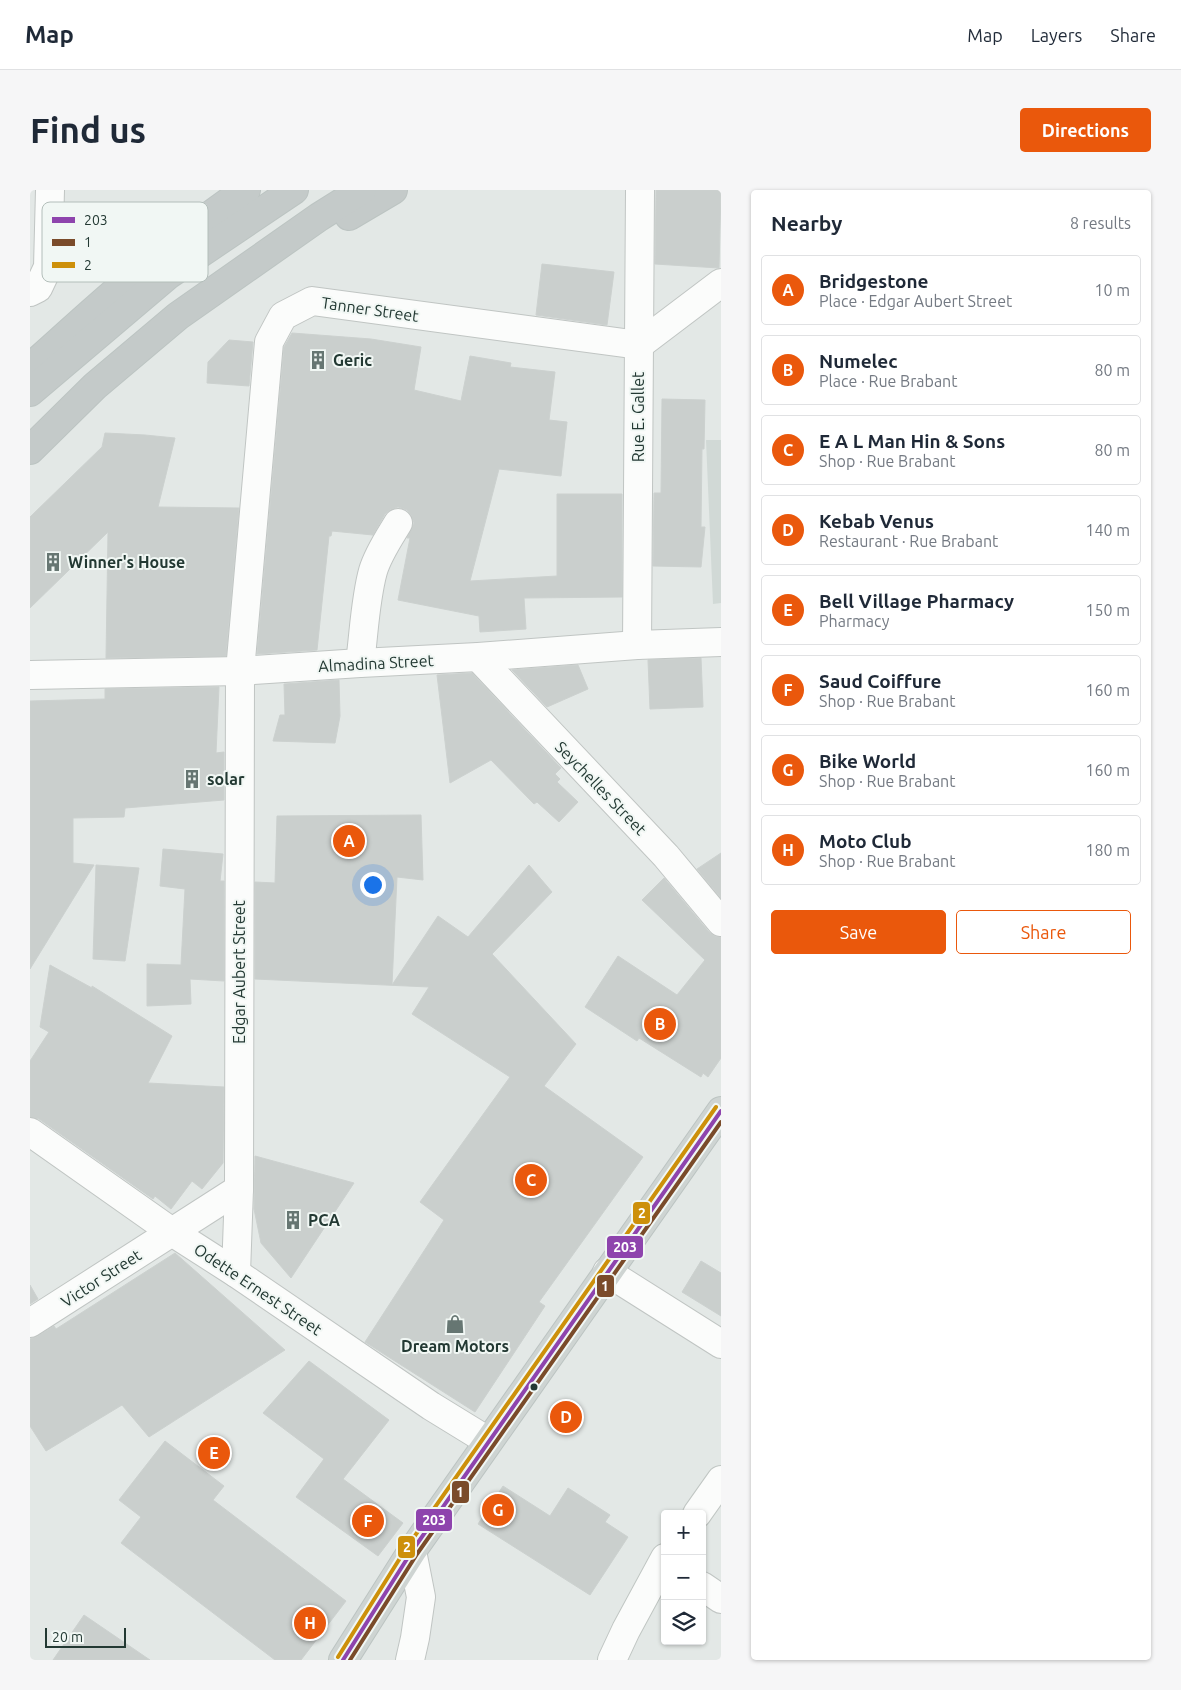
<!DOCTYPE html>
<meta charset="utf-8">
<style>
:root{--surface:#fff;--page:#f6f6f7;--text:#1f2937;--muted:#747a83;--line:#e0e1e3;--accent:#ea580c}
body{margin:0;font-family:Ubuntu,sans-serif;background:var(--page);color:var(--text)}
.controls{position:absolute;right:15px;bottom:15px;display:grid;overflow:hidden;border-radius:5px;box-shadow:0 1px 4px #0004}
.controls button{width:45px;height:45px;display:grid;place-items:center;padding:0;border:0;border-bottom:1px solid var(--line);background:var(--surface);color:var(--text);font:25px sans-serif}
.scale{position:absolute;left:15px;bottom:12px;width:81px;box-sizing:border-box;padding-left:5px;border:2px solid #233933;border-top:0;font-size:14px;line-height:18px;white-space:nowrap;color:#233933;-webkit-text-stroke:4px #f1f7f4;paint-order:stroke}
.you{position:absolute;left:342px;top:694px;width:18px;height:18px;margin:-12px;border:4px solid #fff;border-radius:50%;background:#1a73e8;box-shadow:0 0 0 8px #1a73e833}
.badge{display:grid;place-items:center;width:32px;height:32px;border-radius:50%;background:var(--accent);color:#fff;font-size:16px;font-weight:700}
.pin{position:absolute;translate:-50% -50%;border:2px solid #fff;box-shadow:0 1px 5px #0006}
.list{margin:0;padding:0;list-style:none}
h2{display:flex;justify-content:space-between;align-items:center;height:65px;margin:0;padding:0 20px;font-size:21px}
h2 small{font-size:16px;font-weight:400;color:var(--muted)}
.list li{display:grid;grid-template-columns:32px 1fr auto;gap:15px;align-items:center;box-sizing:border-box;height:70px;margin:0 10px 10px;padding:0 10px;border:1px solid var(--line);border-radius:5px}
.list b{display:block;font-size:19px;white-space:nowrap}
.list p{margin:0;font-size:16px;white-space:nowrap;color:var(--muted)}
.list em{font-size:16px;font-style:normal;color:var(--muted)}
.actions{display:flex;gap:10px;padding:15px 20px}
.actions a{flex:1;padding:11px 0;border:1px solid var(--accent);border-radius:5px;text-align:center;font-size:18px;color:var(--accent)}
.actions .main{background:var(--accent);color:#fff}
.icon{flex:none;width:28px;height:28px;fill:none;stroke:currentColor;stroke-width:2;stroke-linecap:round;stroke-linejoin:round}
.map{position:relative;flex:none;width:691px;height:1470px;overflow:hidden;border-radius:5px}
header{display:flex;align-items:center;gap:30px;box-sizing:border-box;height:70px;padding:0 25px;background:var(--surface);border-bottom:1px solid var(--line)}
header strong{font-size:24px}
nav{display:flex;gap:28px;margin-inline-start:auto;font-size:18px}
.intro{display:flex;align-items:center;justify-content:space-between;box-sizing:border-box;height:120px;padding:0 30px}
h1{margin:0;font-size:35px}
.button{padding:12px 22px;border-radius:5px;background:var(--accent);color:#fff;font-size:18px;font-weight:700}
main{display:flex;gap:30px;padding:0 30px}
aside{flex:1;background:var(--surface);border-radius:5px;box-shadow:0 1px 4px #0004}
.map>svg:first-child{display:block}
</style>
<header>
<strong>Map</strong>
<nav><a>Map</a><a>Layers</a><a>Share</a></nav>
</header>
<div class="intro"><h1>Find us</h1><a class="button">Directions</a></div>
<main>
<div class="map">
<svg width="691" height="1470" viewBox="0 0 691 1470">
<rect width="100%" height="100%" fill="#e3e8e6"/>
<polygon fill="#d1d9d6" points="676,250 691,250 691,413 683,414"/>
<g fill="#cacfcd" stroke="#ccd1cf">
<polygon points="626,0 691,0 689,78 625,74"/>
<polygon points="512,74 584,82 577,135 506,125"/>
<polygon points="262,143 341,149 391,157 384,200 431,211 440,166 481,173 480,177 525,182 519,230 537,232 531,286 469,279 440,391 527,386 527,304 592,304 592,407 494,408 496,439 450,442 449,426 368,410 380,348 377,348 384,333 381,325 377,320 368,317 360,320 355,324 343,345 302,341 301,346 299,346 287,460 227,464 254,157"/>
<polygon points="199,150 223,152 219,196 177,193 178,172"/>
<polygon points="632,209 675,210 674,259 672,259 671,337 675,337 671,377 623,376 624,303 631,303"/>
<polygon points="75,243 115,245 145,248 128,317 209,318 196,466 76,468 78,342 0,418 0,327 72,257"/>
<polygon points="671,468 673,517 620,519 618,470"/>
<polygon points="548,475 558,499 517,517 482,480"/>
<polygon points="442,483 531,578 525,584 530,589 527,592 548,612 529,632 507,612 504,614 461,570 420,593 407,485"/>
<polygon points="309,490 310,526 305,553 243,551 250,525 255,525 254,494"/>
<polygon points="189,497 186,563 194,562 194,610 95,618 94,627 43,628 43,673 64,675 0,779 0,511 75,509 75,499"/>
<polygon points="391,625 393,690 367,687 362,795 408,726 438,747 499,675 522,702 462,764 546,854 514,896 613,967 509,1112 515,1116 445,1222 335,1152 414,1030 390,1012 480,887 382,824 399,797 225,789 225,692 245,693 247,626"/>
<polygon points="133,659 193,664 190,691 194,691 194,791 160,789 161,814 117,816 117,774 151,775 155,699 130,696"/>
<polygon points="691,663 691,708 667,679"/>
<polygon points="66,675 109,678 95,771 63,769"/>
<polygon points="634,688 679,742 685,746 691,747 691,868 678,887 673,883 671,887 609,848 607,851 555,817 588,766 647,805 675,770 612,710"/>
<polygon points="20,775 62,798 62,796 142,846 118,893 194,897 193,973 172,999 162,991 141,1019 125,1006 123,1009 9,929 0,927 0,871 19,842 10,837"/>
<polygon points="225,966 324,993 261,1088 231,1053 224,1019"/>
<polygon points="145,1063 255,1160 119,1247 92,1215 16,1261 0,1236 0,1149 8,1146 24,1136 26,1139"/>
<polygon points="671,1071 691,1083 691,1126 652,1102"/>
<polygon points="0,1095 8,1109 0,1114"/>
<polygon points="279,1171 359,1230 313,1289 373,1333 348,1366 266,1307 294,1269 233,1223"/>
<polygon points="135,1251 194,1296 183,1310 316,1411 271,1470 245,1470 91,1353 111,1327 89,1310"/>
<polygon points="473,1296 520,1326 538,1298 580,1325 575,1332 598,1347 560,1405 448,1334"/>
<polygon points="54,1425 120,1470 23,1470"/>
</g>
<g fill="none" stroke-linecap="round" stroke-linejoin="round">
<g stroke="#c0c5c3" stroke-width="30">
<g id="minor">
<polyline points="0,102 8,98 18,77 20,0"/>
<polyline points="607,455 610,0"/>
<polyline points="448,467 636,666 691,732"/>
<path d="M330,473C334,443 335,410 343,381C348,364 359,348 368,333"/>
<polyline points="0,485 210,481 330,473 448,467 607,455 691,452"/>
<polyline points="0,942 142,1042 206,1083 401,1216 458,1251"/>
<polyline points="577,1082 691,1154"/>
<polyline points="206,1083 209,999 210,481 239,152 253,126 282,111 609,155 691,93"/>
<polyline points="0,1133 209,999"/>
<polyline points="672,1396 691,1409"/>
<polyline points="380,1470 385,1448 391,1407 382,1361"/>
</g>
</g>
<g stroke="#c0c6c3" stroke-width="30">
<g id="secondary">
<polyline points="667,1324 691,1290"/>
<polyline points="582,1470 596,1440 635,1368"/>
</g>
</g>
<g stroke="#bcc4c2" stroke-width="30">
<polyline id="primary" points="313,1470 382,1361 691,921"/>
</g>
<g stroke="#bcc4c2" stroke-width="30">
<g id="trunk">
<polyline points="319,26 363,0"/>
<path d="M1,177C70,114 139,52 216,0"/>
<polyline points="0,202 138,85 264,0"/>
<polyline points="0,260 65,196 148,126 289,27 332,0"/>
</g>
</g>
<use href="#minor" stroke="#fbfcfb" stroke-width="28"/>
<use href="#secondary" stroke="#fbfcfb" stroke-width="28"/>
<use href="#primary" stroke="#ced4d2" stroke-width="28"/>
<use href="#trunk" stroke="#c4cac9" stroke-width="28"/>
<g stroke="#f1f7f4" stroke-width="8">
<polyline id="bus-1" points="313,1470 382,1361 691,921"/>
</g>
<g stroke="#f1f7f4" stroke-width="8">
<polyline id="bus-2" points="320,1470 387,1364 691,932"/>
</g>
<g stroke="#f1f7f4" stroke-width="8">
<polyline id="bus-3" points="308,1467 377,1357 686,917"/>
</g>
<use href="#bus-1" stroke="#8e44ad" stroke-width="4"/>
<use href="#bus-2" stroke="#7a4b2a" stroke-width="4"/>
<use href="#bus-3" stroke="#cd900a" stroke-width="4"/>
</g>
<defs>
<g id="building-bare" transform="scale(1.5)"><path d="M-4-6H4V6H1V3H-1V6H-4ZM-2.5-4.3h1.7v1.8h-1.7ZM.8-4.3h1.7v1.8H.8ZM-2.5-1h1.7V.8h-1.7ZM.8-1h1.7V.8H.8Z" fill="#667672" stroke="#f1f7f4" stroke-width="2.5" paint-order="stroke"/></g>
<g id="shop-bare" transform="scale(1.5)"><path d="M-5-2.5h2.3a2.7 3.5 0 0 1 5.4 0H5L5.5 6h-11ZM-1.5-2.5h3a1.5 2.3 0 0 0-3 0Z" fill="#667672" stroke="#f1f7f4" stroke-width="2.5" paint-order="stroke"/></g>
</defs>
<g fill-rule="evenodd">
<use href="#building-bare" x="288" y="170"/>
<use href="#building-bare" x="23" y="372"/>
<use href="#building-bare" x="162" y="589"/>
<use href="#building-bare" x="263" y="1030"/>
<use href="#shop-bare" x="425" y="1134"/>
</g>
<circle fill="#233933" stroke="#f1f7f4" stroke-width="2" cx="504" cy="1197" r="4.5"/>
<g text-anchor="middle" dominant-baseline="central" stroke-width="4" stroke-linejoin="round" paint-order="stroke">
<g font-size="16" fill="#233933" stroke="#f1f7f4">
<text transform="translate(340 119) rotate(8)">Tanner Street</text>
<text transform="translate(608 227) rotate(-90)">Rue E. Gallet</text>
<text transform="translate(346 473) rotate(-3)">Almadina Street</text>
<text transform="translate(571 598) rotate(46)">Seychelles Street</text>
<text transform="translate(209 782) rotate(-90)">Edgar Aubert Street</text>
<text transform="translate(71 1088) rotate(-33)">Victor Street</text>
<text transform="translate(228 1099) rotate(34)">Odette Ernest Street</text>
</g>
<g font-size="16" font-weight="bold" fill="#233933" stroke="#f1f7f4" text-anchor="start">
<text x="303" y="170">Geric</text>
<text x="38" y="372">Winner's House</text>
<text x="177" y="589">solar</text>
<text x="278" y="1030">PCA</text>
<text x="425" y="1156" text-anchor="middle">Dream Motors</text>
</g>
</g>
<rect x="12" y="12" width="166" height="80" rx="8" fill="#f1f7f4" stroke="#b3beba" stroke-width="1"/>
<rect x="22" y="27" width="23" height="6" fill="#8e44ad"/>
<rect x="22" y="49" width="23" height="7" fill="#7a4b2a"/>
<rect x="22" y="72" width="23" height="6" fill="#cd900a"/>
<g font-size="14" fill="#233933">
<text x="54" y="35">203</text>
<text x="54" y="57">1</text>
<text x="54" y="80">2</text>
</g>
<g stroke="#f1f7f4" stroke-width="2">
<rect x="602" y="1011" width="19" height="24" rx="5" fill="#cd900a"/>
<rect x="576" y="1045" width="38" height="24" rx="5" fill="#8e44ad"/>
<rect x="566" y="1084" width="19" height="24" rx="5" fill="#7a4b2a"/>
<rect x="421" y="1290" width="19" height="24" rx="5" fill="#7a4b2a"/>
<rect x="385" y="1318" width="38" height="24" rx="5" fill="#8e44ad"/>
<rect x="367" y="1345" width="19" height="24" rx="5" fill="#cd900a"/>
</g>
<g font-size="14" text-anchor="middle" font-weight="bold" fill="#fff">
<text x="612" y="1028">2</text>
<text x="595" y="1062">203</text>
<text x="575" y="1101">1</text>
<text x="430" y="1307">1</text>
<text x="404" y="1335">203</text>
<text x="377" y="1362">2</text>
</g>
</svg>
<div class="controls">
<button>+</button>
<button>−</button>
<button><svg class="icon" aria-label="layers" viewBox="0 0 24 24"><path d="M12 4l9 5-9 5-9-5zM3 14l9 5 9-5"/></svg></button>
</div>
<div class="scale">20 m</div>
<div class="you"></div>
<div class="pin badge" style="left:319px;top:651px">A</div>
<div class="pin badge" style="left:630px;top:834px">B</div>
<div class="pin badge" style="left:501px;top:990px">C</div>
<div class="pin badge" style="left:536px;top:1227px">D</div>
<div class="pin badge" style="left:184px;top:1263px">E</div>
<div class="pin badge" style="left:338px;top:1331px">F</div>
<div class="pin badge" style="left:468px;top:1320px">G</div>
<div class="pin badge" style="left:280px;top:1433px">H</div>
</div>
<aside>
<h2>Nearby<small>8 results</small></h2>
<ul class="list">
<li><span class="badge">A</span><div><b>Bridgestone</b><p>Place · Edgar Aubert Street</p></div><em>10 m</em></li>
<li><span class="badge">B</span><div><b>Numelec</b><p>Place · Rue Brabant</p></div><em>80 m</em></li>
<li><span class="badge">C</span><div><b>E A L Man Hin &amp; Sons</b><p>Shop · Rue Brabant</p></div><em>80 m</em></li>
<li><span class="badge">D</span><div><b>Kebab Venus</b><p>Restaurant · Rue Brabant</p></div><em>140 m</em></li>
<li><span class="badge">E</span><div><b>Bell Village Pharmacy</b><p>Pharmacy</p></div><em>150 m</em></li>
<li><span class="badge">F</span><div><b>Saud Coiffure</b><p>Shop · Rue Brabant</p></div><em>160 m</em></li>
<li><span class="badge">G</span><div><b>Bike World</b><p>Shop · Rue Brabant</p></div><em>160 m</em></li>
<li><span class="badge">H</span><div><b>Moto Club</b><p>Shop · Rue Brabant</p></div><em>180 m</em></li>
</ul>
<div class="actions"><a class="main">Save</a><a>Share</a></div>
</aside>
</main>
